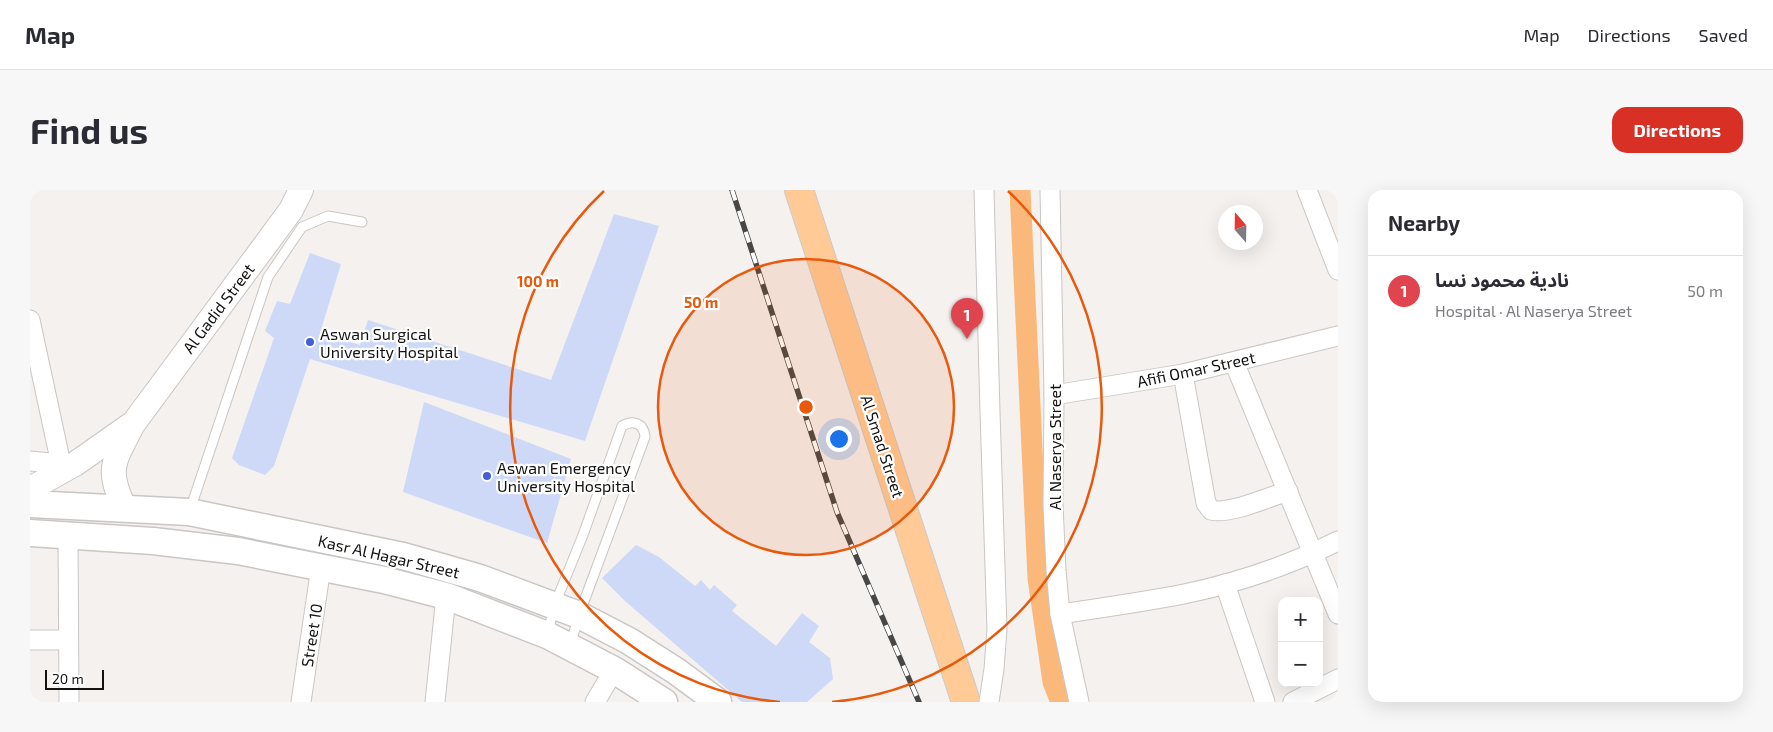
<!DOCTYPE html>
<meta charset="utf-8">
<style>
:root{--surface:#fff;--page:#f7f7f7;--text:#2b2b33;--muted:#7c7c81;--line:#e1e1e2;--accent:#d93025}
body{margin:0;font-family:"Exo 2","Noto Sans Arabic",sans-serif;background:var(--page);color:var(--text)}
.controls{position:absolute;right:15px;bottom:15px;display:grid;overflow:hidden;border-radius:10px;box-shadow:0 5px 20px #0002}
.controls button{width:45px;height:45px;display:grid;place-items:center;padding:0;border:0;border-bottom:1px solid var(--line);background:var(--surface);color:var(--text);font:25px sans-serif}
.compass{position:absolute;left:1188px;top:15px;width:45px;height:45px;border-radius:50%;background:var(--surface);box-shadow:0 5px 20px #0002;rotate:340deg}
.scale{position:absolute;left:15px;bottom:12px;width:59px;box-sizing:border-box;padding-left:5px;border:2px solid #131211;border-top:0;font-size:14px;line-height:18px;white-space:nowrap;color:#131211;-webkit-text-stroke:4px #fff;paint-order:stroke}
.you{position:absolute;left:808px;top:248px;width:18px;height:18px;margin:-12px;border:4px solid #fff;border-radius:50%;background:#1a73e8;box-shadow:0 0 0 8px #1a73e833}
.badge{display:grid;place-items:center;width:32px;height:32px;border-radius:50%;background:var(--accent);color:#fff;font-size:16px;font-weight:700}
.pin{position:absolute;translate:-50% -41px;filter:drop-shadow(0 1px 2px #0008)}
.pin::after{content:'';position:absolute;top:26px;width:18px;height:15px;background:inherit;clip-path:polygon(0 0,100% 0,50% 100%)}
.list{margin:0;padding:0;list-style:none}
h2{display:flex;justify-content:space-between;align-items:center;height:65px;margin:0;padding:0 20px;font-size:21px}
h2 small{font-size:16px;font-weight:400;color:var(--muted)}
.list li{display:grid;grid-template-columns:32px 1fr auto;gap:15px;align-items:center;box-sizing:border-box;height:70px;padding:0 20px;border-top:1px solid var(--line)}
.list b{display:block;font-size:19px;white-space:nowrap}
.list p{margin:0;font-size:16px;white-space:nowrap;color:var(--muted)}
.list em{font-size:16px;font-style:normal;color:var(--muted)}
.map{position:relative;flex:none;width:1308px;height:512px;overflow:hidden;border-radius:15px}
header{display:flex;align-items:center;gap:30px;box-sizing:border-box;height:70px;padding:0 25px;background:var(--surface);border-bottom:1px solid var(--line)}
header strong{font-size:24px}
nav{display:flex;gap:28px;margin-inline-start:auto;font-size:18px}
.intro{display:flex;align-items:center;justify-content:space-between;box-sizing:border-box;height:120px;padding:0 30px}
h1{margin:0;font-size:35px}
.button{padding:12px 22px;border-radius:15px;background:var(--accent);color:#fff;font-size:18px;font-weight:700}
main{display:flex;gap:30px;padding:0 30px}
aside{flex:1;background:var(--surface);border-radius:15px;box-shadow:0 5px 20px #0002}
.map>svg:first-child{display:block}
</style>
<header>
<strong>Map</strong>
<nav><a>Map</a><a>Directions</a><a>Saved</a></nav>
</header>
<div class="intro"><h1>Find us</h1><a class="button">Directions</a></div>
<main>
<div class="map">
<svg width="1308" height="512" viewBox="0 0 1308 512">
<rect width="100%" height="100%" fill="#f4f1ef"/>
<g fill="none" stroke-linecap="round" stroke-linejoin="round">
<polyline stroke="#fab97b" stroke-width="21" points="990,0 1008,388 1023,492 1031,512"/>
</g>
<g fill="#cdd9f7">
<polygon points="584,24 629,36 555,251 280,169 244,276 235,285 209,275 202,268 244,148 235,141 247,111 260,114 280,63 311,74 290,143 330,155 338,130 521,190"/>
<polygon points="394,212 541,269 517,353 373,302"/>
<polygon points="606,355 629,367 665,396 671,390 680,400 684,395 707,415 702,421 746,456 772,423 789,436 779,452 800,468 803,489 777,512 712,512 595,411 572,388"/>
</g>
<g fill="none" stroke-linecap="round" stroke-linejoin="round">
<g stroke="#c9c6c4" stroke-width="11">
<g id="service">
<polyline points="160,320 238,87 272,37 298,26 332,32"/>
<path d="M518,442L525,414L553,345L592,236C604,229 614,234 615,247L549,425L540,456"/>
</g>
</g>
<g stroke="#c9c6c4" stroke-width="21">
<g id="minor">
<polyline points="954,0 960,222 967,439 964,479 959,512"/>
<polyline points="1020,0 1024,205 1023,315 1026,380 1030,424 1049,512"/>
<polyline points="1277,0 1308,80"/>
<polyline points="0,130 31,274 45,274"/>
<polyline points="1204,172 1308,424"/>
<path d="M1153,184L1176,313L1181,320C1199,325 1239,307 1258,301"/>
<polyline points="1024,205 1153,184 1308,146"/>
<polyline points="0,271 31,274"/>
<polyline points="38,344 39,512"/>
<polyline points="1195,394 1235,512"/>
<path d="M1030,424C1071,418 1113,412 1154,404C1207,393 1260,375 1308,351"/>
<polyline points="0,450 37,450"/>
<polyline points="271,512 291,377"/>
<polyline points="405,512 416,406"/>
<polyline points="565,512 584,480"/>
<polyline points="1263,512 1308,489"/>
</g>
</g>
<g stroke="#c9c6c4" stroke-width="26">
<g id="tertiary">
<polyline points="0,299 45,274 99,236"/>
<path d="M95,319C75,278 84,272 103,234L261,20L271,0"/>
</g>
</g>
<g stroke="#c9c6c4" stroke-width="29">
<g id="secondary">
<polyline points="0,314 159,322 373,366 450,388 549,425 599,451 646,481 688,512"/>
<polyline points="0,343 123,351 208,361 354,390 416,406 517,445 584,480 634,512"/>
</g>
</g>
<g stroke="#cbcbcb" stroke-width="30">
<polyline id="trunk" points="769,0 936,512"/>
</g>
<use href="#service" stroke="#fff" stroke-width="9"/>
<use href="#minor" stroke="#fff" stroke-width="19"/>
<use href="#tertiary" stroke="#fff" stroke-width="24"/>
<use href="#secondary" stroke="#fff" stroke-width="26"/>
<use href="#trunk" stroke="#ffca96" stroke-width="28"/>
<g stroke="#484746" stroke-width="5.5">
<polyline id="rail" points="702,0 807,322 889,512"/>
</g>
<use href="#rail" stroke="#fff" stroke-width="4" stroke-dasharray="11" stroke-linecap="butt"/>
</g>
<circle cx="776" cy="217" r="148" fill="#e8590c" fill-opacity=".12"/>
<g fill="none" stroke="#e8590c" stroke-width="2.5">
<circle cx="776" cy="217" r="148"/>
<path d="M750 512A296 296 0 0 1 574 1M978 1A296 296 0 0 1 802 512"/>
</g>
<g fill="#4460d3" stroke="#fff" stroke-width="2">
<circle cx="280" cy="152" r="5"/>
<circle cx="457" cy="286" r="5"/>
</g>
<g text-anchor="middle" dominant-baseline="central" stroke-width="4.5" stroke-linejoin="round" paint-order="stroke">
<g font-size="16" fill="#131211" stroke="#fff">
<text transform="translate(188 118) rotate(-53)">Al Gadid Street</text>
<text transform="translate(1166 179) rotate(-12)">Afifi Omar Street</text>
<text transform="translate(853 256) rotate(72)">Al Smad Street</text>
<text transform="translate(1024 257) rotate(-90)">Al Naserya Street</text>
<text transform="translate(359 366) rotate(13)">Kasr Al Hagar Street</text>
<text transform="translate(281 445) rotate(-81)">Street 10</text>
</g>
<g font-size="16" fill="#131211" stroke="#fff" text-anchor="start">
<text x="290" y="143">Aswan Surgical<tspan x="290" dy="18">University Hospital</tspan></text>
<text x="467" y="277">Aswan Emergency<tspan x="467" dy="18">University Hospital</tspan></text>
</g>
</g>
<circle cx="776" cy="217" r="8" fill="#e8590c" stroke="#fff" stroke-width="2.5"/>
<g font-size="15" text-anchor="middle" font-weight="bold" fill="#e8590c" stroke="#fff" stroke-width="4.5" stroke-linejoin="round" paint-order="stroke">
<text x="508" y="97">100 m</text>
<text x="671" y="118">50 m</text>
</g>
</svg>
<div class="controls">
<button>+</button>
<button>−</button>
</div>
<svg class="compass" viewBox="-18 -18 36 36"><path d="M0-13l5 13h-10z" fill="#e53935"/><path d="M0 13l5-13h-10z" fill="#7c7c81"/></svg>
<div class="scale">20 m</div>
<div class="you"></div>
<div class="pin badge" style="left:937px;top:149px;background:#e0444e">1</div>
</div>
<aside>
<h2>Nearby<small></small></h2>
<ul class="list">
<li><span class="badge" style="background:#e0444e">1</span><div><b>نادية محمود نسا</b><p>Hospital · Al Naserya Street</p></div><em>50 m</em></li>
</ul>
</aside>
</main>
